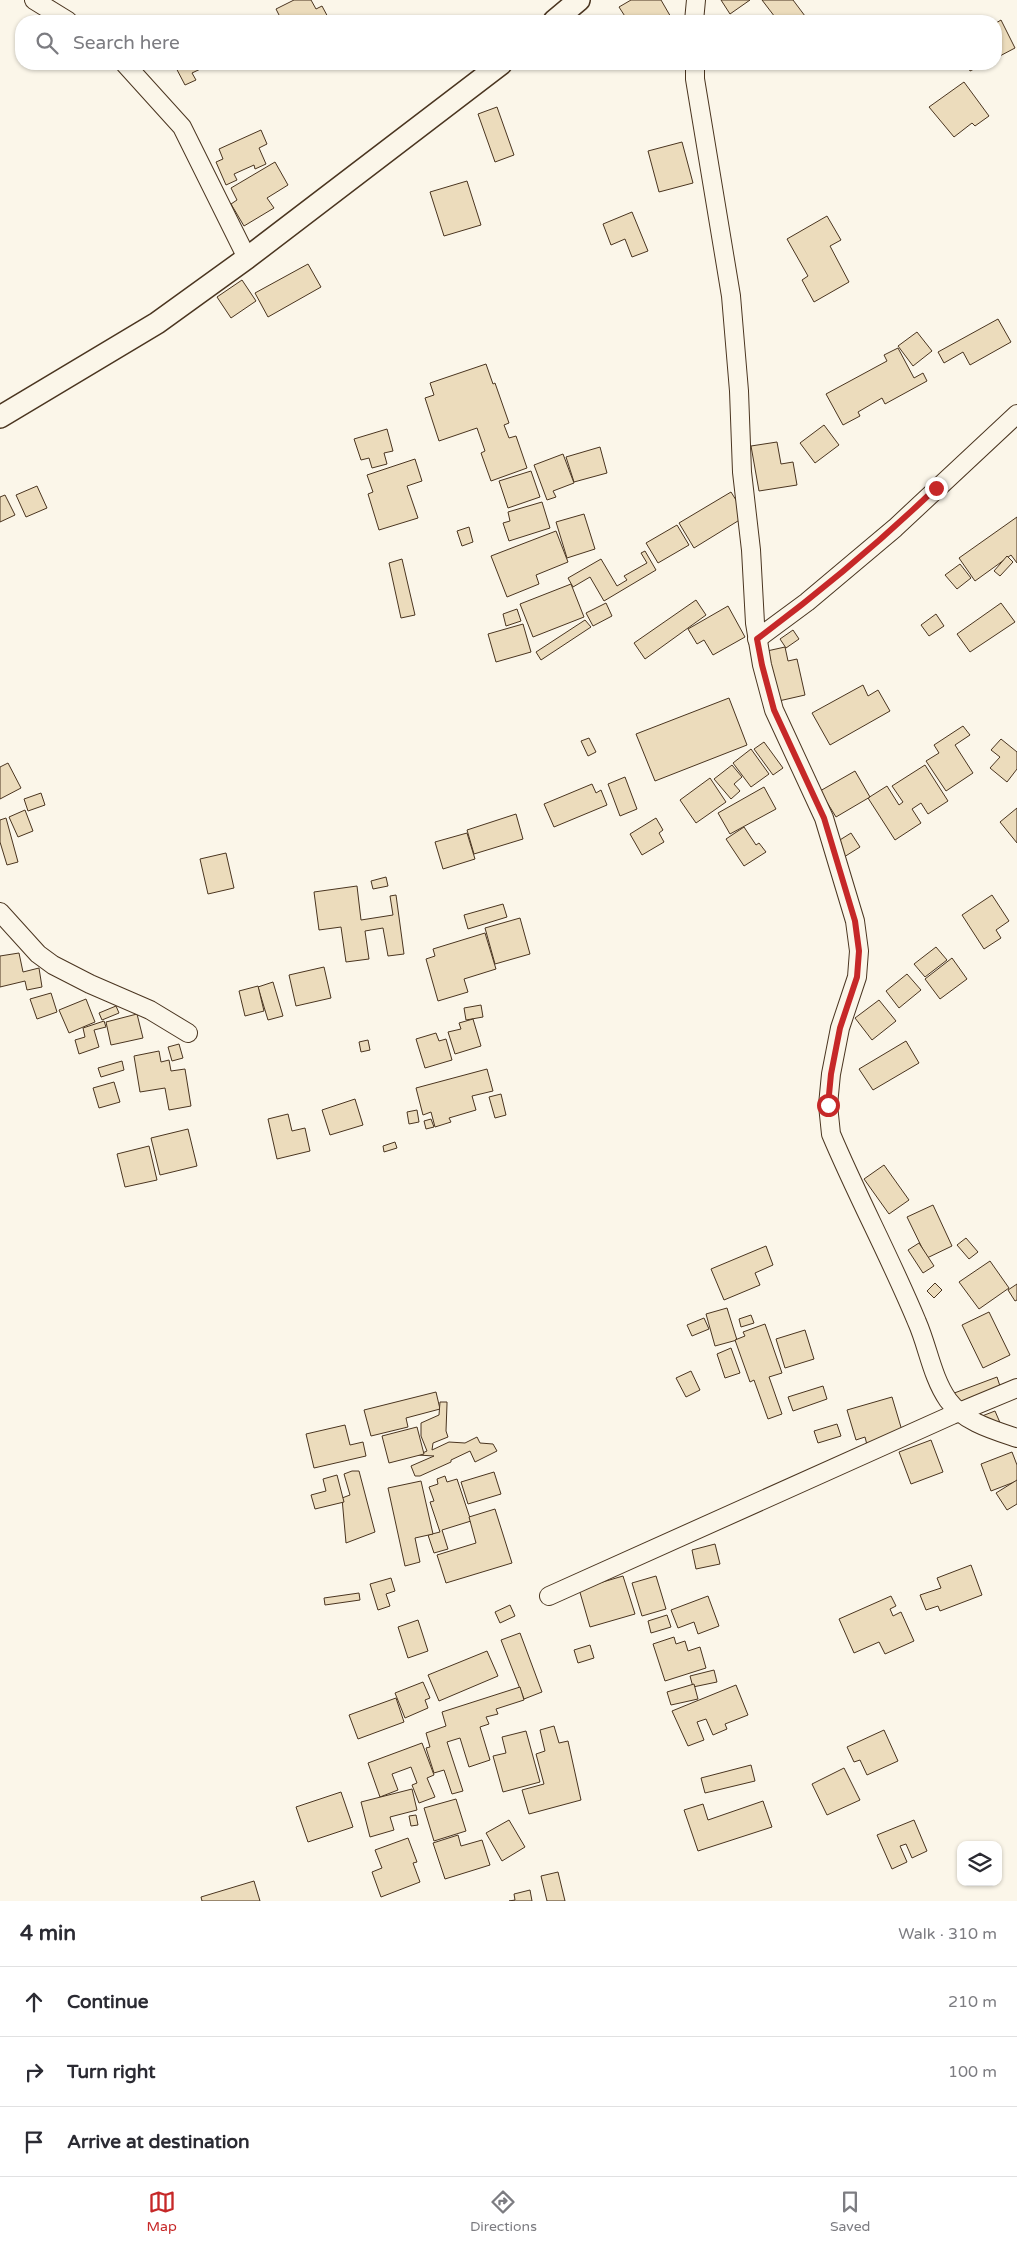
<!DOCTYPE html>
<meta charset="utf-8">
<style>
:root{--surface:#fff;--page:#f7f7f7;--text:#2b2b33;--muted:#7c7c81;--line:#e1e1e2;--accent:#c62828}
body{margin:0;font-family:"Varela Round",sans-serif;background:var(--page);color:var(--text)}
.controls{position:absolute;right:15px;bottom:15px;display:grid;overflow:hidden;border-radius:10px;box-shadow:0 1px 4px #0004}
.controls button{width:45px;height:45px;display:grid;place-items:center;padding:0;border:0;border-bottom:1px solid var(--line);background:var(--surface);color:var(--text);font:25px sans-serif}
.stop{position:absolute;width:15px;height:15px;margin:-11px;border:4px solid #c62828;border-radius:50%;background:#fff}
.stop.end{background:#c62828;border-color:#fff;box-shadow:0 1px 5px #0008}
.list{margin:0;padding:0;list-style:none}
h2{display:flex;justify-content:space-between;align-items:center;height:65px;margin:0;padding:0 20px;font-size:21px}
h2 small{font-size:16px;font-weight:400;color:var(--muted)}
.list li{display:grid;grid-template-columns:32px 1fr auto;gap:15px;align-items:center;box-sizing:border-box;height:70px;padding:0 20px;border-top:1px solid var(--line)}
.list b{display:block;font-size:19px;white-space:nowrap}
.list em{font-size:16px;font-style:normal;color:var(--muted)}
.icon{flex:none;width:28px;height:28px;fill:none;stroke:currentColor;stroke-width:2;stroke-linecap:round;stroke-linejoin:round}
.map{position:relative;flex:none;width:1017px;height:1901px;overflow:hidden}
.search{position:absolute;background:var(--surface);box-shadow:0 1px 4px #0004;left:15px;right:15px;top:15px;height:55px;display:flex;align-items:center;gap:12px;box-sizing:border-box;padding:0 18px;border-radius:20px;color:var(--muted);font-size:19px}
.sheet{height:275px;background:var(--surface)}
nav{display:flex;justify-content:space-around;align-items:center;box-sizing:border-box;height:70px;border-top:1px solid var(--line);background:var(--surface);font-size:14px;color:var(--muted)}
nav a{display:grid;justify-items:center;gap:2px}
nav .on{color:var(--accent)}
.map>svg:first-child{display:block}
</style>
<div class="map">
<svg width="1017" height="1901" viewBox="0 0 1017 1901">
<rect width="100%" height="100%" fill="#fbf6e9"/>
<g fill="#ecdcbc" stroke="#4a3520">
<polygon points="294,0 311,0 316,9 322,6 330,21 282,21 276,9"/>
<polygon points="631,0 661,0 672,19 668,21 628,21 619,7"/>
<polygon points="721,0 750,0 730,14"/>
<polygon points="762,0 793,0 808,20 778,21"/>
<polygon points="1001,20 1015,48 996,58 996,23"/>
<polygon points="174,64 211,64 192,73 196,80 185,85"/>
<polygon points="967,64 984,64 970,71"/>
<polygon points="964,82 989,116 975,126 972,123 954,137 929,107"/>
<polygon points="497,107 514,155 495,162 478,114"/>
<polygon points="261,130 267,144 259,148 266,164 255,169 254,165 234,174 237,180 226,185 216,162 223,159 219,149"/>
<polygon points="682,142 693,183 659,192 648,151"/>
<polygon points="275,162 288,185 267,198 274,208 244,226 231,204 237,200 231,188"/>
<polygon points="467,181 481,225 444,236 430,192"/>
<polygon points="632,212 648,251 632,257 625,239 611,245 603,224"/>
<polygon points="827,216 841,240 830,246 849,282 814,302 802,280 808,276 787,239"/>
<polygon points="308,264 321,287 268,317 255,293"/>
<polygon points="242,280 256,301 231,318 217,297"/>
<polygon points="998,319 1011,342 970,365 963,352 944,363 938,352"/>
<polygon points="917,332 932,351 913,366 898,346"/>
<polygon points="898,348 914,378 923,373 927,381 885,404 882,398 858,412 860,416 843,425 826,394 887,361 884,355"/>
<polygon points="486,364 493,384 495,383 509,423 504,425 509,438 516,436 527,468 491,481 481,453 485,451 477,428 439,441 425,398 434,395 430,383"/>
<polygon points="824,425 839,445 815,463 800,443"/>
<polygon points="387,429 393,451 384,453 387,464 372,468 369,458 361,460 354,439"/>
<polygon points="777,442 781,464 793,462 797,485 759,491 751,446"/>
<polygon points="600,447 607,473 574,482 566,457"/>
<polygon points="563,454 574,483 553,491 556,497 547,500 534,465"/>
<polygon points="415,459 422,481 407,486 418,518 379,530 368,494 373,492 367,475"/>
<polygon points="531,471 540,497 508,508 499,481"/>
<polygon points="37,486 47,508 26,517 16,495"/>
<polygon points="731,492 746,516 694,548 679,523"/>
<polygon points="5,495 15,515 0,522 0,497"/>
<polygon points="542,502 550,528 509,541 503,523 510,521 508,512"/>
<polygon points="584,514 595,549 567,558 556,522"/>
<polygon points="1017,517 1017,563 1011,555 975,581 959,558"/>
<polygon points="677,525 689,545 658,563 646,543"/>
<polygon points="469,527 473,542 462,546 457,531"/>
<polygon points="556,531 568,562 536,575 539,584 507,597 491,556"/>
<polygon points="645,551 656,570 604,601 590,577 573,587 568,578 601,559 617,586 627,580 624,576 647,563 641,553"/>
<polygon points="1007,556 1013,562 1000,576 994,571"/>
<polygon points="402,559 415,615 401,618 389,563"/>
<polygon points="960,564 971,578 957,589 945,575"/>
<polygon points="571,584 584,617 533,637 520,604"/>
<polygon points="696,600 706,615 645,659 634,643"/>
<polygon points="606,603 612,616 593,626 586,613"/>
<polygon points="1001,603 1015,622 970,652 957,634"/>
<polygon points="728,606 745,637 713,655 704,640 697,644 688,629"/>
<polygon points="517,609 521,621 506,626 503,614"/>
<polygon points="936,614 944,626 929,636 921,625"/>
<polygon points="585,620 591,627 541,660 536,652"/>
<polygon points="523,624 531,652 496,662 488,634"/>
<polygon points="793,630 799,639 786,648 780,639"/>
<polygon points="785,647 788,661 797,659 805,695 770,703 758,653"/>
<polygon points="863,685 868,696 878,690 890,711 830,745 812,713"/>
<polygon points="729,698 747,745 655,781 636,734"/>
<polygon points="963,726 970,735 955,745 973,773 946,791 926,761 939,753 934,745"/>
<polygon points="589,738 596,752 588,756 581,741"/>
<polygon points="1001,739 1017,752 1017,769 1007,782 990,768 1000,757 991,750"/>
<polygon points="764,742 783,768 773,775 754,749"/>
<polygon points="751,749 769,774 751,787 733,763"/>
<polygon points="8,763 21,788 0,799 0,767"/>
<polygon points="732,765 742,777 734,784 740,791 731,799 714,779"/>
<polygon points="925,765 948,801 928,814 921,803 912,809 921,823 895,840 868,798 887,786 899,805 903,802 892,786"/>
<polygon points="855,771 870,797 836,817 820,791"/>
<polygon points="625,777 637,809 620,816 608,784"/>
<polygon points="710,778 726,802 696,823 680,800"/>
<polygon points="592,784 596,793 601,790 607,805 554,827 544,804"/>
<polygon points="764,787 776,809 730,834 718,813"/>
<polygon points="41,793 45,805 28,811 24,799"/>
<polygon points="1017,808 1017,843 1000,822"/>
<polygon points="25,810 33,831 18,837 9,817"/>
<polygon points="516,814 523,839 474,854 467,830"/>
<polygon points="6,818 18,862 7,865 0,842 0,820"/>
<polygon points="656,818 663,830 659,833 664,842 642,855 630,834"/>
<polygon points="744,827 756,845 759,843 766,852 744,866 726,839"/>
<polygon points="467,833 475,859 443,869 435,842"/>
<polygon points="851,833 860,847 844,857 835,843"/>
<polygon points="226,853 234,888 208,894 200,859"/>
<polygon points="386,877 388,886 373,889 371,881"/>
<polygon points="357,886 361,920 393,915 390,896 396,895 404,954 388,956 383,928 365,931 369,959 346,962 341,927 319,930 314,892"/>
<polygon points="992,895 1009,921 996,930 1001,938 984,949 962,915"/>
<polygon points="503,904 507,917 468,929 464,915"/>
<polygon points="520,918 530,954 495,964 485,928"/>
<polygon points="485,933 496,969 464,979 468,992 438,1001 426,959 435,956 433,949"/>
<polygon points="936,947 947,960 925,977 914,964"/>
<polygon points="19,953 23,972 39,968 42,987 27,990 25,981 0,987 0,956"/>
<polygon points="952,958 967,979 940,999 925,979"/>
<polygon points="324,967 331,998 296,1006 289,975"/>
<polygon points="907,974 921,990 899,1008 886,991"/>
<polygon points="273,982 283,1016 268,1020 258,987"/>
<polygon points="258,986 264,1011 245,1016 239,991"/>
<polygon points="51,993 57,1012 37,1019 30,999"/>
<polygon points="86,999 95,1022 69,1033 59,1010"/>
<polygon points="879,1000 896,1021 872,1040 855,1018"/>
<polygon points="481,1005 483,1017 466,1020 464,1008"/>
<polygon points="116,1006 119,1013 102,1020 99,1013"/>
<polygon points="137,1014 143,1038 111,1045 106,1022"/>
<polygon points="473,1019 481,1046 455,1054 448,1032 461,1029 459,1023"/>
<polygon points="104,1021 106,1027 94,1030 99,1047 79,1054 75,1040 85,1037 83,1028"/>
<polygon points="436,1033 439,1041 446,1039 452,1060 425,1068 416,1039"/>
<polygon points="368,1040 370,1050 361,1052 359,1042"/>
<polygon points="906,1041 919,1063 873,1090 859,1069"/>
<polygon points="179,1044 183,1058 172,1061 168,1047"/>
<polygon points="159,1051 161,1062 169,1060 171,1071 185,1069 191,1106 169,1110 165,1088 140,1092 134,1056"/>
<polygon points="122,1061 124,1070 101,1077 98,1068"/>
<polygon points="487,1069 493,1091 472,1096 476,1110 449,1118 451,1122 435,1127 431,1112 423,1115 416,1088"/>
<polygon points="114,1082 120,1102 99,1108 93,1088"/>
<polygon points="501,1094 506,1115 495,1118 489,1097"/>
<polygon points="355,1099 363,1125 330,1135 322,1110"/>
<polygon points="417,1110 419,1122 409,1124 407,1112"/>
<polygon points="288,1114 292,1131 305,1128 310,1151 277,1159 268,1119"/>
<polygon points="431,1119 434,1127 426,1129 424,1121"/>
<polygon points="188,1129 197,1166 160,1175 151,1138"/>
<polygon points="395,1142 397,1148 384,1152 383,1146"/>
<polygon points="149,1146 157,1180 125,1187 117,1154"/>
<polygon points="884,1165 909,1200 889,1214 864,1179"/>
<polygon points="933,1205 952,1246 927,1258 907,1217"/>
<polygon points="966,1238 978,1252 969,1259 957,1245"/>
<polygon points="919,1243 934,1266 923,1273 908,1250"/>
<polygon points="766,1246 773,1265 755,1273 760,1285 724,1300 711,1269"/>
<polygon points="990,1261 1009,1288 979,1309 959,1282"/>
<polygon points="935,1283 942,1290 934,1298 927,1291"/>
<polygon points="1017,1284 1017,1300 1015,1301 1008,1290"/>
<polygon points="727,1308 737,1340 715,1346 706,1314"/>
<polygon points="989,1312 1010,1355 983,1368 962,1325"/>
<polygon points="751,1315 754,1323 741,1327 739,1319"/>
<polygon points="704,1318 709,1329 692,1336 687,1325"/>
<polygon points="765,1324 782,1373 769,1377 782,1414 768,1419 754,1380 750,1382 735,1340 745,1336 743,1332"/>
<polygon points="805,1330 814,1359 785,1368 776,1339"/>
<polygon points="731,1348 740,1373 725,1378 717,1354"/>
<polygon points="691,1371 700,1390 686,1397 676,1378"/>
<polygon points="997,1377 1002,1392 954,1409 949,1395"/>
<polygon points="823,1386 827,1399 793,1411 788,1397"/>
<polygon points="436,1392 440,1409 406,1418 408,1427 371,1436 364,1410"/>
<polygon points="892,1397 903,1434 867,1445 865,1437 856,1440 847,1410"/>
<polygon points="440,1402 447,1402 447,1404 446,1431 448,1437 433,1443 432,1450 449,1442 465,1443 477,1437 480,1443 493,1444 497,1451 475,1462 470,1451 451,1460 451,1462 420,1476 415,1476 411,1466 434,1456 418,1455 427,1451 421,1436 421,1423 439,1415"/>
<polygon points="995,1411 1001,1425 988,1430 982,1416"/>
<polygon points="837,1424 841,1436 818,1443 814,1431"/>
<polygon points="345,1425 350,1445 363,1442 366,1456 314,1468 306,1434"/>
<polygon points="417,1427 424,1454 389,1463 382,1436"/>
<polygon points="931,1440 943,1472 911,1484 899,1452"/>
<polygon points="1012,1452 1017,1465 1017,1481 991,1491 981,1464"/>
<polygon points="352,1471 359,1471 375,1532 346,1543 342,1498 350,1495 344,1474"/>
<polygon points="494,1472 501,1494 468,1504 461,1482"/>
<polygon points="337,1475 344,1502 315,1509 311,1495 326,1491 323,1479"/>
<polygon points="445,1476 447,1482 457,1479 471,1521 442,1530 448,1549 434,1553 428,1535 440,1532 430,1502 434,1501 429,1487 438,1484 437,1479"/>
<polygon points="1017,1480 1017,1504 1007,1510 996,1493"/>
<polygon points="421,1481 433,1534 415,1538 420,1562 405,1566 388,1488"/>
<polygon points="495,1509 512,1563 446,1583 437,1555 476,1543 469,1517"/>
<polygon points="715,1544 720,1564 696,1569 692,1550"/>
<polygon points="971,1565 982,1595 940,1611 938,1606 926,1610 920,1595 941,1588 937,1578"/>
<polygon points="623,1576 635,1614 590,1627 579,1589"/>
<polygon points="656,1576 666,1609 642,1616 632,1583"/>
<polygon points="391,1578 395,1591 386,1594 390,1606 378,1610 370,1584"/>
<polygon points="359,1593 360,1600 325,1605 324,1598"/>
<polygon points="708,1596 719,1626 698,1634 694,1622 678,1628 671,1610"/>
<polygon points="891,1596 896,1606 890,1609 893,1616 901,1612 914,1641 885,1654 879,1642 854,1653 839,1619"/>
<polygon points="510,1605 515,1616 500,1623 495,1612"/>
<polygon points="667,1615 671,1627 651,1633 648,1621"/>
<polygon points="418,1620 428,1651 408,1658 398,1627"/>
<polygon points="520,1633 542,1692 524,1699 501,1640"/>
<polygon points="674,1637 676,1644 685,1641 688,1651 700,1647 706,1668 665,1681 653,1644"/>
<polygon points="590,1645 594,1658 578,1663 574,1650"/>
<polygon points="487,1651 498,1676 439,1701 428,1675"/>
<polygon points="714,1670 717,1682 693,1687 690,1676"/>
<polygon points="423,1682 430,1698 425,1700 428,1708 405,1718 395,1693"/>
<polygon points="694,1684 698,1699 671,1705 667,1692"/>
<polygon points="736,1685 748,1715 725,1724 727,1729 713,1735 706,1719 697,1722 704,1740 688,1746 672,1711"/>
<polygon points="520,1687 524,1700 496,1709 498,1714 486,1717 489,1724 480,1727 490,1760 469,1767 460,1738 447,1742 463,1791 452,1794 444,1770 434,1773 426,1748 430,1747 426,1733 446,1726 442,1712"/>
<polygon points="396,1698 404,1722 358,1739 349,1715"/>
<polygon points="554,1726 559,1743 568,1741 581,1800 529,1814 522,1790 544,1784 536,1754 545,1751 540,1730"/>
<polygon points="884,1730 898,1761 867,1775 860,1760 854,1762 847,1747"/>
<polygon points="526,1731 540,1782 503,1792 493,1756 506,1753 502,1737"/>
<polygon points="422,1743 434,1775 427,1778 435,1797 419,1803 412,1785 417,1783 411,1767 392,1774 398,1790 380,1797 368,1763"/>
<polygon points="751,1765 755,1781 705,1793 701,1778"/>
<polygon points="844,1768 860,1800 827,1815 812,1784"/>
<polygon points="412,1789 417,1810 390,1817 394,1830 370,1837 361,1802"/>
<polygon points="341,1792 353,1827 308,1842 296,1807"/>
<polygon points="456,1799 466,1831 434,1841 424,1808"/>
<polygon points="763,1801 772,1827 698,1851 684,1810 703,1804 708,1820"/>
<polygon points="416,1815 418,1825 411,1826 409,1816"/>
<polygon points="509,1820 525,1847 502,1861 486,1833"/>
<polygon points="914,1820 927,1851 912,1858 906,1844 900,1846 907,1862 892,1869 877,1835"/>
<polygon points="458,1835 461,1846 482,1840 490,1865 445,1879 433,1843"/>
<polygon points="408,1838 417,1862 413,1863 420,1882 381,1897 372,1872 382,1868 375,1850"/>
<polygon points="558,1872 565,1901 547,1901 541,1876"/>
<polygon points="254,1881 260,1901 202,1901 201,1897"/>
<polygon points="530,1890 532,1901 509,1901 515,1900 514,1894"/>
</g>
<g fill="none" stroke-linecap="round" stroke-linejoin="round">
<g stroke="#4a3520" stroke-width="20">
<g id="minor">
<polyline points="34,0 68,21"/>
<polyline points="694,21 696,0"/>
<polyline points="125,64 182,127 247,258"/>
<path d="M695,64V79L731,296L739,391L742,472L751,550L755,623L762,665L774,710L824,818L855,921L859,951L857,977L840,1028L831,1074L828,1105L831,1134C858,1198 891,1259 917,1322C928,1347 932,1377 948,1400C964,1422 993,1430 1017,1438"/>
<polyline points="757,639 807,602 895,528 1017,414"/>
<polyline points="0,912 38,954 53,965 90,984 150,1010 188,1033"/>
<polyline points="549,1596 952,1415 1017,1388"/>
</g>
</g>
<g stroke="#4a3520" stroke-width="24">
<g id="major">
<polyline points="554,21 579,0"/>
<polyline points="0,417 157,323 247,258 501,64"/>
</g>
</g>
<use href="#minor" stroke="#fbf6e9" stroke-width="18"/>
<use href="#major" stroke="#fbf6e9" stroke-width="21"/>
</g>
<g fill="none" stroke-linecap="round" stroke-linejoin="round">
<path stroke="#c62828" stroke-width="6" d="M828,1105L831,1074L840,1028L857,977L859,951L855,921L824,818L774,710L762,665L757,639C820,592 880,542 936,488"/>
</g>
</svg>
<div class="controls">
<button><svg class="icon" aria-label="layers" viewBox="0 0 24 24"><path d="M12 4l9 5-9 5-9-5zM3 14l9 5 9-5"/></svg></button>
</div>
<div class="stop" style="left:828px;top:1105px"></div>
<div class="stop end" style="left:936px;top:488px"></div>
<div class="search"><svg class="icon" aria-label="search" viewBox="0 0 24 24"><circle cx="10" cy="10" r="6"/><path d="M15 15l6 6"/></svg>Search here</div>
</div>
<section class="sheet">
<h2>4 min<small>Walk · 310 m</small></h2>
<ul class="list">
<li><svg class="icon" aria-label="ahead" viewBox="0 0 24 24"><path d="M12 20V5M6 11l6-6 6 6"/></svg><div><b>Continue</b></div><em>210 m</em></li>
<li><svg class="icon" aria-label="right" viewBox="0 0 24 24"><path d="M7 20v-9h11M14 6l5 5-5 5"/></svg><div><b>Turn right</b></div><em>100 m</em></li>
<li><svg class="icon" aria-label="arrive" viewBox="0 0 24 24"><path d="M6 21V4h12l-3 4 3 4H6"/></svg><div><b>Arrive at destination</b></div></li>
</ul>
</section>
<nav>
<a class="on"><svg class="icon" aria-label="map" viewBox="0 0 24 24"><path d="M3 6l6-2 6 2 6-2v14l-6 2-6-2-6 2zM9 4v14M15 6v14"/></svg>Map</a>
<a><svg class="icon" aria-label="directions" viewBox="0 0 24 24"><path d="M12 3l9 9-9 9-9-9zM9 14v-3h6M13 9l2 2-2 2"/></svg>Directions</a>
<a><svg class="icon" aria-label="saved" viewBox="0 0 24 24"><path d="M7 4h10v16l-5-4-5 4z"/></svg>Saved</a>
</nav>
